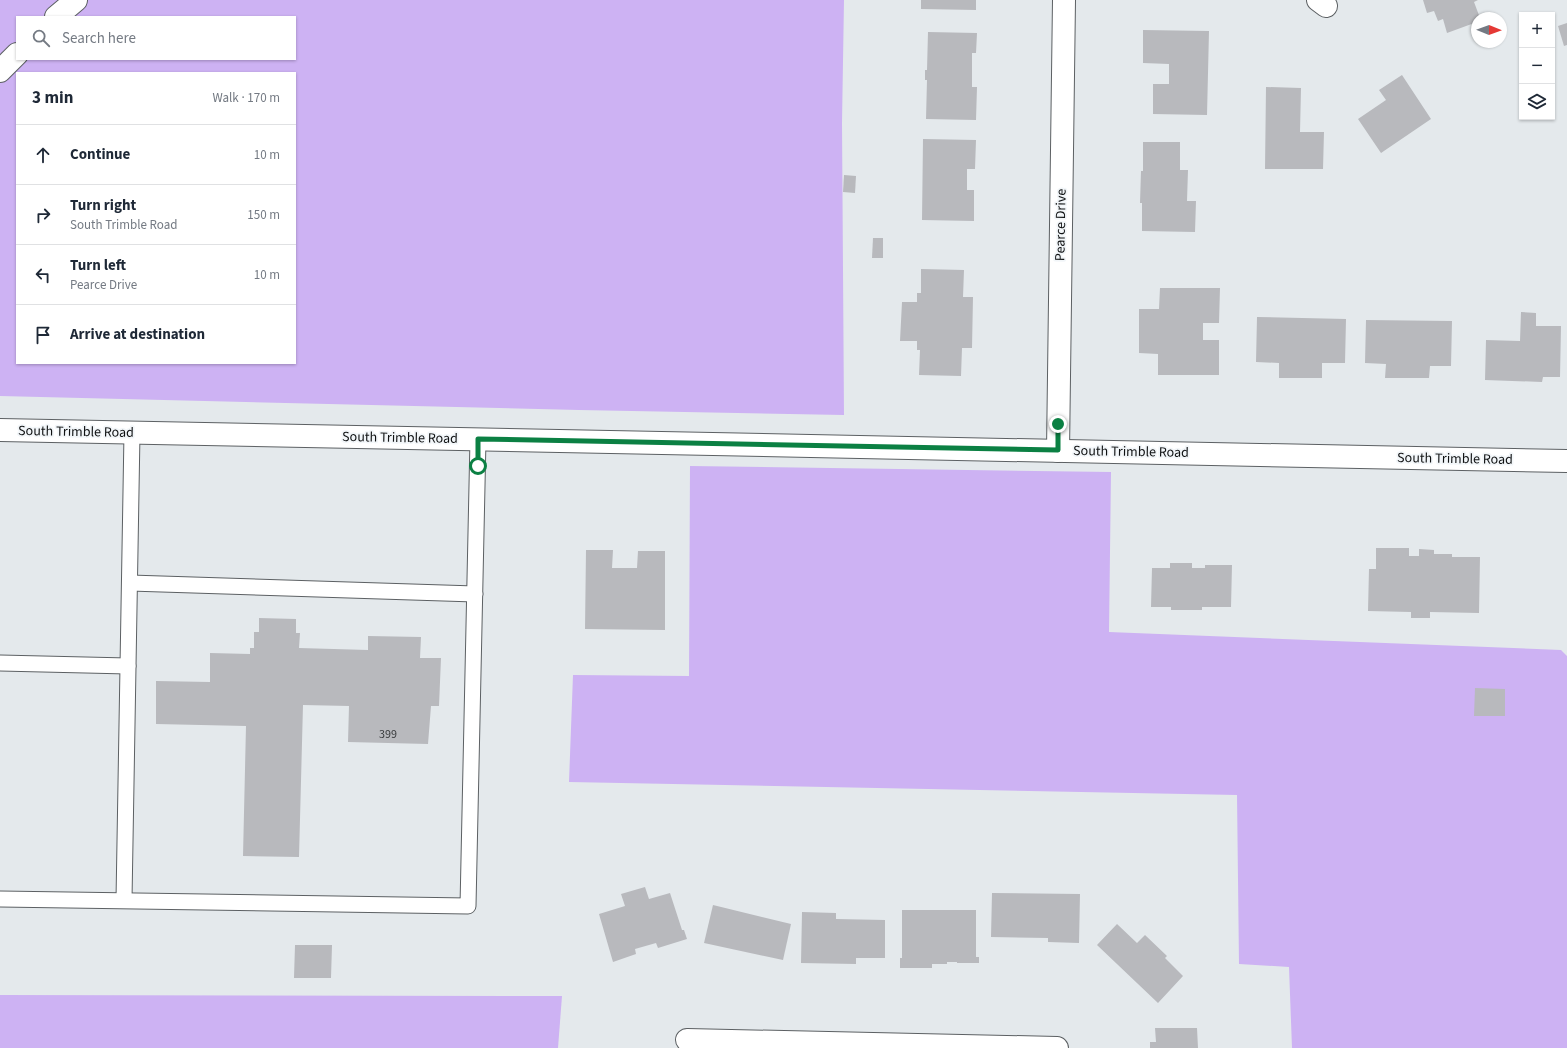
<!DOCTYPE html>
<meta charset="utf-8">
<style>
:root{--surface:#fff;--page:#f2f2f3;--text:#1f2937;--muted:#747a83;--line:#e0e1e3}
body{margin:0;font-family:"Source Sans 3",sans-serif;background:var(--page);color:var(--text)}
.controls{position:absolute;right:12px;top:12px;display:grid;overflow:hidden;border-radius:0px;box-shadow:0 1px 3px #0004}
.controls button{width:36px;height:36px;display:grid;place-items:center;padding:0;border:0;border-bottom:1px solid var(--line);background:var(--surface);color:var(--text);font:20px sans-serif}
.compass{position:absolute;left:1471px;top:12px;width:36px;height:36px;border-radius:50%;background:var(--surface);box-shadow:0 1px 3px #0004;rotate:91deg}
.stop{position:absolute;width:12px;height:12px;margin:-9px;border:3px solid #0b8043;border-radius:50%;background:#fff}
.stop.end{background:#0b8043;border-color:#fff;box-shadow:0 1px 4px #0008}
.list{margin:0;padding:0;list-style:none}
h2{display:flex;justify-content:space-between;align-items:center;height:52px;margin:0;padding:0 16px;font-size:17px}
h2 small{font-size:13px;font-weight:400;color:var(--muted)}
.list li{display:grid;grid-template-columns:26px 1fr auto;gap:12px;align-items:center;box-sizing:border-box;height:60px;padding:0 16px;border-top:1px solid var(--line)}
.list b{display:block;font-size:15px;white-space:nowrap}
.list p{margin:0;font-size:13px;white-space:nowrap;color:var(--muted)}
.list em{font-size:13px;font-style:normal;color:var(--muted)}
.icon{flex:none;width:22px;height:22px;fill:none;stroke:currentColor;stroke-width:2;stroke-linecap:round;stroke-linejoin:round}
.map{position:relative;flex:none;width:1567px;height:1048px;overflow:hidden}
.search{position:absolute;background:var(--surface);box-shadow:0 1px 3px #0004;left:16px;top:16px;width:280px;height:44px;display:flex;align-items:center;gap:10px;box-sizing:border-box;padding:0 14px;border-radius:0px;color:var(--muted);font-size:15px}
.panel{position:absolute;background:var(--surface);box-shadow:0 1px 3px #0004;left:16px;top:72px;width:280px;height:292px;border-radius:0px}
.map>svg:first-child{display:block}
</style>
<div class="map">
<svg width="1567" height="1048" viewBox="0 0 1567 1048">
<rect width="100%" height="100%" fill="#e4e9ec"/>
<g fill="#cdb2f3" fill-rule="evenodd">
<path d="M0,0H844L842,123L844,415L579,410L0,396ZM17,17H295V59H17ZM17,73H295V363H17Z"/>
<polygon points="690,466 1111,472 1109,632 1561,650 1567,656 1567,1048 1292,1048 1289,967 1239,964 1237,795 569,782 573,675 689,676"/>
<polygon points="0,995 562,996 558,1048 0,1048"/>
</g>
<g fill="#b8b9bd">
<polygon points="921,0 976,0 976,10 921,9"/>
<polygon points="1423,0 1478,0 1474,2 1480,18 1477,18 1477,22 1447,33 1443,19 1438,21 1434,11 1427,13"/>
<polygon points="1567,23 1567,45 1564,46 1558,26"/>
<polygon points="1143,30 1209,31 1207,115 1153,114 1153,84 1169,84 1169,64 1143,63"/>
<polygon points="928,32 977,33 976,53 972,53 972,87 977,87 976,120 926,119 927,80 925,80 925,70 927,70"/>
<polygon points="1402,75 1431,119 1381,153 1358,119 1386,100 1379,90"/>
<polygon points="1266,87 1301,88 1300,132 1324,132 1323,169 1265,169"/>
<polygon points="923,139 976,140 975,169 967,169 967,190 974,190 974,221 922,220"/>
<polygon points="1143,142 1180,142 1180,170 1188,170 1187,201 1196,201 1195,232 1142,231 1142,203 1140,203 1141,171 1143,171"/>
<polygon points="844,175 856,176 855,193 843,192"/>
<polygon points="873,238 883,238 883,258 872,258"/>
<polygon points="921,269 964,270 963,297 973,297 972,348 962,348 961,376 919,375 920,350 917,350 917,341 900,341 902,302 917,302 917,293 921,293"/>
<polygon points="1160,288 1220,288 1219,323 1203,323 1203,340 1219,340 1219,375 1158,375 1158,354 1139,353 1139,309 1159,309"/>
<polygon points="1521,312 1536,313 1536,326 1561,326 1560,377 1543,377 1542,382 1485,380 1486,340 1520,341"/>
<polygon points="1257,317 1346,319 1345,363 1322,363 1322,378 1279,378 1279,363 1256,362"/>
<polygon points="1366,320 1452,321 1451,366 1430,366 1429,378 1385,378 1386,364 1365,363"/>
<polygon points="1376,548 1409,548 1409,556 1419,556 1419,549 1434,550 1434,554 1452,554 1452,557 1480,557 1479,613 1430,612 1430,618 1411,618 1411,612 1368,611 1369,569 1376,569"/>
<polygon points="586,550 613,550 612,568 637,568 638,551 665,551 665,630 585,629"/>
<polygon points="1170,563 1192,563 1192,568 1205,568 1205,565 1232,565 1231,607 1202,607 1202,610 1171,610 1171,607 1151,607 1152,568 1170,568"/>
<polygon points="259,618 296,619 296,633 300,633 299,648 368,650 368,636 421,637 420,658 441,658 439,706 431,706 428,744 348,742 349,706 303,705 299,857 243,856 246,726 156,724 156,681 210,682 210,653 250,654 250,648 254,648 254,632 259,632"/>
<polygon points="1475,688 1505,689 1505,716 1474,716"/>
<polygon points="645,887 649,899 670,893 682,930 684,930 687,939 658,948 656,943 635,949 636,954 613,962 599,914 625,906 621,894"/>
<polygon points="992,893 1080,894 1079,943 1048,942 1048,938 991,937"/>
<polygon points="713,905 791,924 783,960 704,943"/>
<polygon points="902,910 976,910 976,957 979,957 979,963 957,963 957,962 947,962 947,964 932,964 932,968 900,968 900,958 902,958"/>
<polygon points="802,912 836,913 836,919 885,920 885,958 856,958 856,964 801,963"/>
<polygon points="1117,924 1137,943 1145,935 1167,956 1165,958 1183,976 1158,1003 1097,945"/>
<polygon points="295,945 332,945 331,978 294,978"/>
<polygon points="1155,1028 1197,1028 1198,1048 1150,1048 1150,1042 1156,1042"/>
</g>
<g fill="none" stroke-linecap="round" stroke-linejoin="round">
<g stroke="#5c6063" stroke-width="17">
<g id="service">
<polyline points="130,583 475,594"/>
<polyline points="0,663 128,666"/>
<polyline points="0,899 468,906 478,439"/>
<polyline points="124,900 132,433"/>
</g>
</g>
<g stroke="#5c6063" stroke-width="24">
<g id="minor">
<polyline points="1318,0 1326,6"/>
<polyline points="56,17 76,0"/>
<polyline points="0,71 17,54"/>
<polyline points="1058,451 1064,0"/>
<polyline points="687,1040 1057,1048"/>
</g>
</g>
<g stroke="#5c6063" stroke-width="24">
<polyline id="secondary" points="0,430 1567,461"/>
</g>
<use href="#service" stroke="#fff" stroke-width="15"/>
<use href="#minor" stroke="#fff" stroke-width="22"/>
<use href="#secondary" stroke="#fff" stroke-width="22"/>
</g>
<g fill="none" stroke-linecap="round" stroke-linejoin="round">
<polyline stroke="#0b8043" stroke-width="5" points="478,466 478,439 1058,450 1058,424"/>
</g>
<g text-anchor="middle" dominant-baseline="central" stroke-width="3.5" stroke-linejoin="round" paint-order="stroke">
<g font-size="12" fill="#393b3d">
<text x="388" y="734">399</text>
</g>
<g font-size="14" fill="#0f1112" stroke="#f2f6f9">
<text transform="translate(1061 225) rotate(-89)">Pearce Drive</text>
<text transform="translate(76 432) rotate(1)">South Trimble Road</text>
<text transform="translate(400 438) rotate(1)">South Trimble Road</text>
<text transform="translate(1131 452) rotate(1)">South Trimble Road</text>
<text transform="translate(1455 459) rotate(1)">South Trimble Road</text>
</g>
</g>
</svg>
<div class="controls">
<button>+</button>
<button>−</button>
<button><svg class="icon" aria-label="layers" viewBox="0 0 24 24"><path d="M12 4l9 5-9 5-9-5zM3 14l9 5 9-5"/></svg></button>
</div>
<svg class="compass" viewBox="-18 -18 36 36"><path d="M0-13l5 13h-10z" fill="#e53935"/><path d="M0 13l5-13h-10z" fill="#747a83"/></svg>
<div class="stop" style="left:478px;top:466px"></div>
<div class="stop end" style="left:1058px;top:424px"></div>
<div class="search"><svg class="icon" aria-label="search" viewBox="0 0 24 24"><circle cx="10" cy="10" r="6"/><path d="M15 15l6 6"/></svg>Search here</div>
<section class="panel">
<h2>3 min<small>Walk · 170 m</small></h2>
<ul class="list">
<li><svg class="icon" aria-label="ahead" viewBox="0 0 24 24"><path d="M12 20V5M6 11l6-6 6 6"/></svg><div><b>Continue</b></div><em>10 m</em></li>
<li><svg class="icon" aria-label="right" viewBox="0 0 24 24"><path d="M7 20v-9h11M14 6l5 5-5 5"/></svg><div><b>Turn right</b><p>South Trimble Road</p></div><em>150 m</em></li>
<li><svg class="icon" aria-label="left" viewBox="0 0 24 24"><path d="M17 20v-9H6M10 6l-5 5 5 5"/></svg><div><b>Turn left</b><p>Pearce Drive</p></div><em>10 m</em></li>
<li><svg class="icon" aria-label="arrive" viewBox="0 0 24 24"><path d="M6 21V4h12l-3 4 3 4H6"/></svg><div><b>Arrive at destination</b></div></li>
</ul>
</section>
</div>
